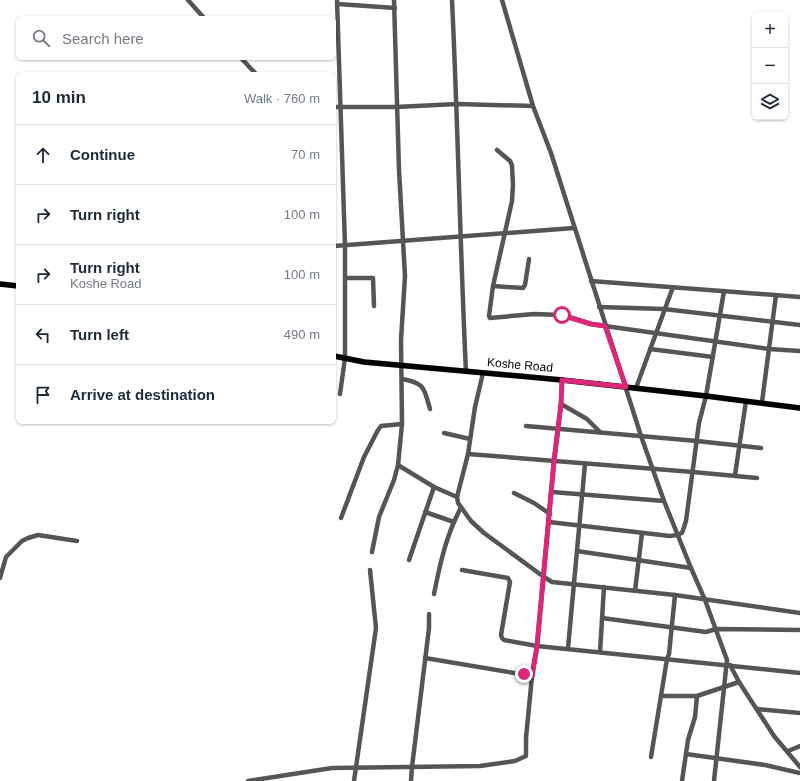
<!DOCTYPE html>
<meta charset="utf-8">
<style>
:root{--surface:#fff;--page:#f2f2f3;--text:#1f2937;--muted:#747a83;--line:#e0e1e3}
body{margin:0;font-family:Helvetica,sans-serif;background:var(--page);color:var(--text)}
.controls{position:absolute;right:12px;top:12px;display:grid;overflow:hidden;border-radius:6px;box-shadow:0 1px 3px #0004}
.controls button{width:36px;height:36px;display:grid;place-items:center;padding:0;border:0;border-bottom:1px solid var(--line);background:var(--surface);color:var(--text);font:20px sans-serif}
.stop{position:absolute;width:12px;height:12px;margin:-9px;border:3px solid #db2777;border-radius:50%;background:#fff}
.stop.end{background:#db2777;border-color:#fff;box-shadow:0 1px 4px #0008}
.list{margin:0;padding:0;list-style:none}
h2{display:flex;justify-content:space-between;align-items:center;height:52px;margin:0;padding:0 16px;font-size:17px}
h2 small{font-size:13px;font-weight:400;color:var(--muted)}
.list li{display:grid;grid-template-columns:26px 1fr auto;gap:12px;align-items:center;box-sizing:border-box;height:60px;padding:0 16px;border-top:1px solid var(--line)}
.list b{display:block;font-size:15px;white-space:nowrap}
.list p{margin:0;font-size:13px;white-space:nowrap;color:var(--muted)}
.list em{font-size:13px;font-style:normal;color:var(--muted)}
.icon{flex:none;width:22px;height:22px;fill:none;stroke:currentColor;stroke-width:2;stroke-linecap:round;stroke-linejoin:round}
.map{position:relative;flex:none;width:800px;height:781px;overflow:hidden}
.search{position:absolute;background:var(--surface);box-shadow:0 1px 3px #0004;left:16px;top:16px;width:320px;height:44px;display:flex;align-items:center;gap:10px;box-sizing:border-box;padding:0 14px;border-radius:6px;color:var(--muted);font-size:15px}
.panel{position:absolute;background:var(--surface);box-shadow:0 1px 3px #0004;left:16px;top:72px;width:320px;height:352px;border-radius:6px}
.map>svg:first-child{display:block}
</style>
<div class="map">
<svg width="800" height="781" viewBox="0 0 800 781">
<rect width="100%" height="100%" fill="#fff"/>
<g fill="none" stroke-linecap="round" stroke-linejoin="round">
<g stroke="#dbdbdb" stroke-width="6">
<g id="major">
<polyline points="0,284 18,286"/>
<polyline points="334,356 364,362 562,380 706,396 800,408"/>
</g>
</g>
<g stroke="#555" stroke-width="4.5">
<polyline points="188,0 204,18"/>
<polyline points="337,0 345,246 345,358 340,394"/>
<path d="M452,0C458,124 460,248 466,372"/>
<polyline points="502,0 533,106 551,153 641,436 664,501 691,568 705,600 727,660 714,781"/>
<polyline points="338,4 395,8"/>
<polyline points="241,58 256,74"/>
<polyline points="334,107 396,107 457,104 533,106"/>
<polyline points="497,150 510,161 512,165 513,185 512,201 493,286 489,316 490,318 534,314 561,315 591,324 605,326 769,349 800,351"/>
<polyline points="334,246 574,228"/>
<polyline points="345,278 373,278 374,306"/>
<polyline points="591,281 800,297"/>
<polyline points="493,286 523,288 525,285 529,259"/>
<polyline points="599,307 664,309 800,325"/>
<polyline points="650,349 713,357"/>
<polyline points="483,373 475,407 468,454 457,497 458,503 471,521 484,533 544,577 552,582 675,595 800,613"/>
<path d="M402,379C425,383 424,388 430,409"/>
<polyline points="562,380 561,404 587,419 600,432"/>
<polyline points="636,388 673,287"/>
<polyline points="762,402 776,295"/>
<polyline points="526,426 697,441 761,448"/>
<polyline points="444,433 470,439"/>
<polyline points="468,454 693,472 757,478"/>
<polyline points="398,465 434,487 457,497"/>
<polyline points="735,475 746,401"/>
<polyline points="552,492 664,501"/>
<polyline points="514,493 534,503 550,514"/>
<path d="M425,512L454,522C444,545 439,569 434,594"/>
<polyline points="341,518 364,457 378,430 381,426 402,424"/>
<polyline points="454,522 461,507"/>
<polyline points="549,522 670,536 677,535 682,533 686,521 699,423 706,396 724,291"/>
<polyline points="577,551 691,568"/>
<polyline points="372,552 379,517 394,480 398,465 402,424 401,340 405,276 399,170 394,0"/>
<polyline points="409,560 434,487"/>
<polyline points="462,570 508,578 510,582 501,635 502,638 504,640 537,646 800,673"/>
<polyline points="0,578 6,557 22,541 28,538 38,535 77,541"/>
<polyline points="635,591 642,533"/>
<polyline points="602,618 706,632 716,629 800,630"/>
<polyline points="568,648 585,464"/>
<polyline points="600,652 604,587"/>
<polyline points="425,658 532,676"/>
<polyline points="730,665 739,682 774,736 800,767"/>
<polyline points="661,696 697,696 739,682"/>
<polyline points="757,709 800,713"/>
<polyline points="788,751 800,746"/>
<polyline points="686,754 765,765 800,773"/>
<polyline points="651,757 667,659 669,654 675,595"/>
<polyline points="248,781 332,768 480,766 515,761 526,756 526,738 532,676 537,646 554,461 561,404"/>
<polyline points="354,781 376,628 370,570"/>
<polyline points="411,781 412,767 429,628 429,614"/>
<polyline points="682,781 688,740 695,717 697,696"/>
</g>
<use href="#major" stroke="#000" stroke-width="5.5"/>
</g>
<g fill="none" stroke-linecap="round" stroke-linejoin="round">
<polyline stroke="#db2777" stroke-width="5" points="524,674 532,676 537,646 554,461 561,404 562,380 626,387 605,326 591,324 562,315"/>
</g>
<g text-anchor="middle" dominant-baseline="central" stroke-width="3" stroke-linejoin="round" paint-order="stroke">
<g font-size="12" fill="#000" stroke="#fff">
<text transform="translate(520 365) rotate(5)">Koshe Road</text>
</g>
</g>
</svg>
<div class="controls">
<button>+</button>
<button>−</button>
<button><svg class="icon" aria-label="layers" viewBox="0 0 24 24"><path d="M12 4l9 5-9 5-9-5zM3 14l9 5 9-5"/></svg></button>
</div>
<div class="stop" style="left:562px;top:315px"></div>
<div class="stop end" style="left:524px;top:674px"></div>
<div class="search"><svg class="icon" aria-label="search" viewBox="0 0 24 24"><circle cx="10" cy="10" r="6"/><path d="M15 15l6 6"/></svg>Search here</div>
<section class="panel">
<h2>10 min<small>Walk · 760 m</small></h2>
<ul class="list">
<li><svg class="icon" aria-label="ahead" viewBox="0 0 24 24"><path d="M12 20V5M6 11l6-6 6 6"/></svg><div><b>Continue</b></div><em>70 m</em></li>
<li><svg class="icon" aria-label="right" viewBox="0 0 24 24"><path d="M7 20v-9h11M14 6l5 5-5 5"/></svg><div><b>Turn right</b></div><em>100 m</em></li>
<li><svg class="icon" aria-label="right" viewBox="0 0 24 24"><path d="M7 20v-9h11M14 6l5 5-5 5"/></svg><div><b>Turn right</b><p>Koshe Road</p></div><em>100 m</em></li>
<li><svg class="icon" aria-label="left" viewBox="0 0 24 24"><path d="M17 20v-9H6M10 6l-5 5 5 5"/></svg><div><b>Turn left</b></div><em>490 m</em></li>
<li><svg class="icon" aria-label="arrive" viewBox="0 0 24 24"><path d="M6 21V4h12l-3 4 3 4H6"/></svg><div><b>Arrive at destination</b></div></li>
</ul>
</section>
</div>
